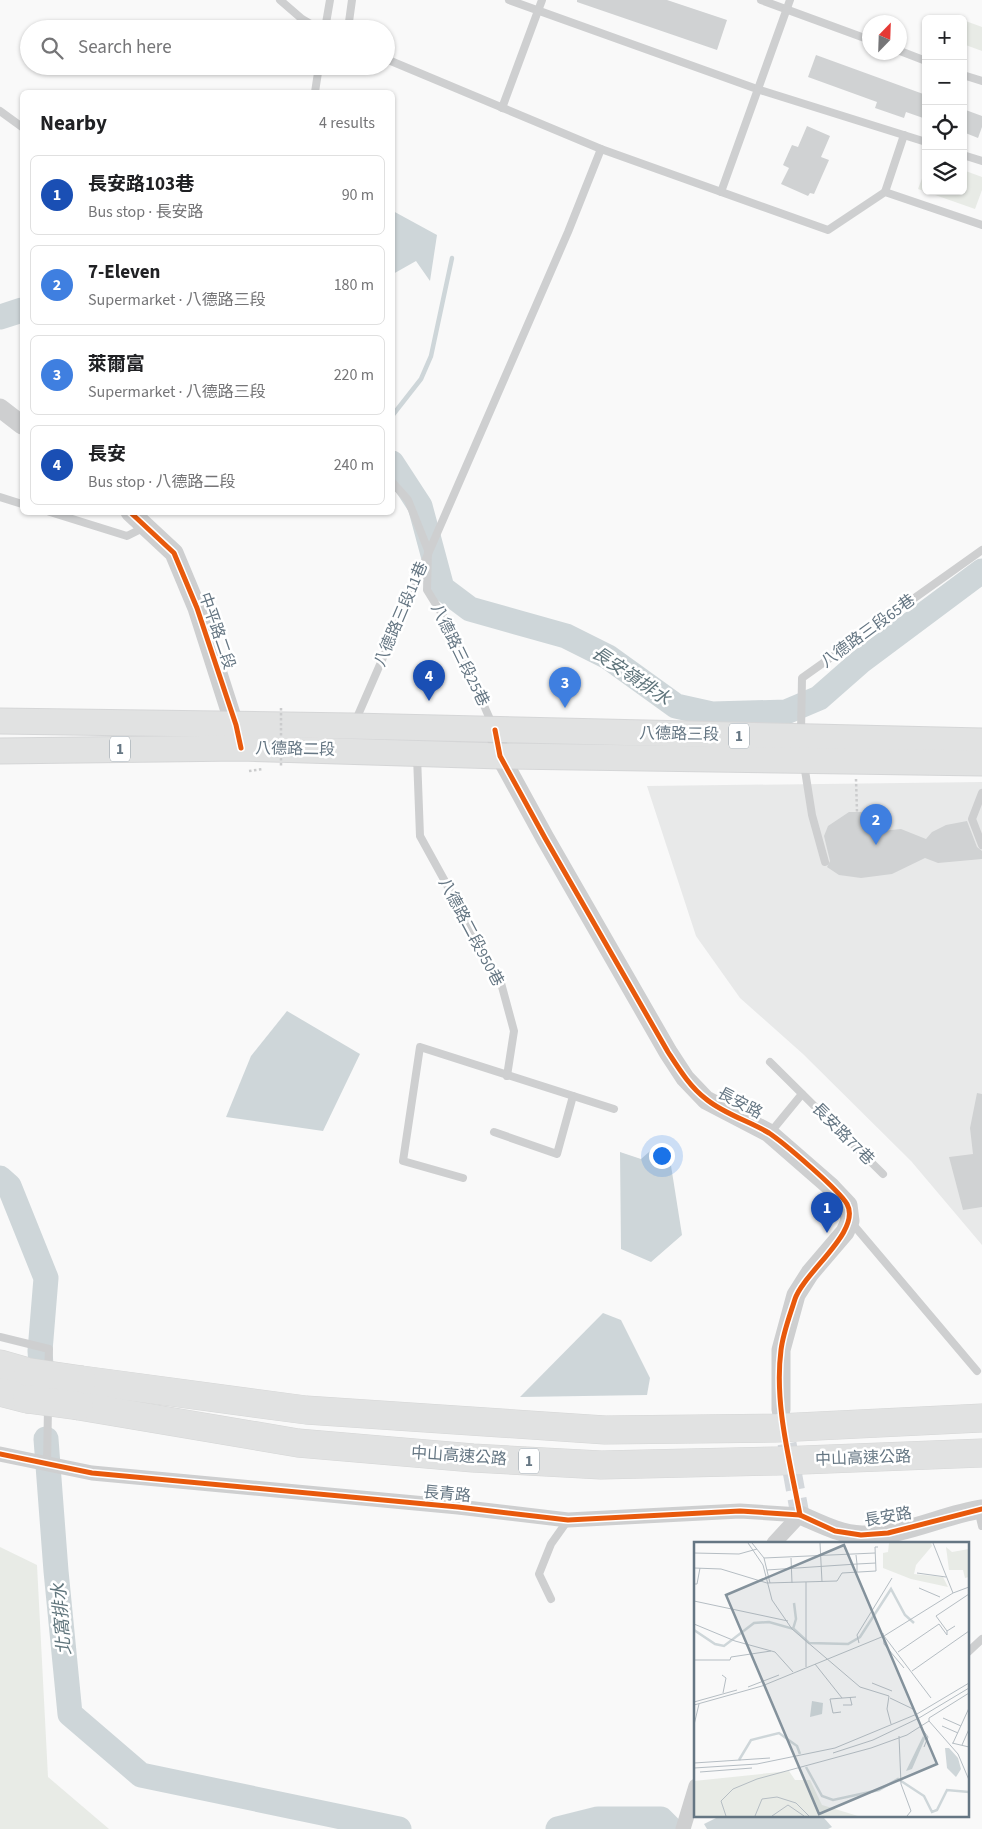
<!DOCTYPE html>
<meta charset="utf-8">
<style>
:root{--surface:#fff;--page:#f6f6f6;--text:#202124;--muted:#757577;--line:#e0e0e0;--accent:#0f766e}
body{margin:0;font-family:"Source Sans 3","Noto Sans TC",sans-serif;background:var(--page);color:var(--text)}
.controls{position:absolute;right:15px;top:15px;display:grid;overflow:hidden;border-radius:8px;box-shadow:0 1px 4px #0004}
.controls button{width:45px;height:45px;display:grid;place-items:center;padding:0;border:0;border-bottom:1px solid var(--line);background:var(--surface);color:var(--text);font:25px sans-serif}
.compass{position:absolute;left:862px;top:15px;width:45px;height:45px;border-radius:50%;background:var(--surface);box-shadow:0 1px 4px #0004;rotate:23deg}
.you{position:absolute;left:661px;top:1155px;width:18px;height:18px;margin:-12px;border:4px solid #fff;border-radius:50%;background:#1a73e8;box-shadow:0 0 0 8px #1a73e833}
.badge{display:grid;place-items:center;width:32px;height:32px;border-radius:50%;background:var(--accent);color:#fff;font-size:16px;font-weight:700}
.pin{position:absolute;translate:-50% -41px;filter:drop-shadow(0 1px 2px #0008)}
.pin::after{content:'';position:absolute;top:26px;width:18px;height:15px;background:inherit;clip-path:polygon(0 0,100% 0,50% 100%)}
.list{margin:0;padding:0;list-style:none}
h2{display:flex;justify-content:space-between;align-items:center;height:65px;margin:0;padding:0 20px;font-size:21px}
h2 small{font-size:16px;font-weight:400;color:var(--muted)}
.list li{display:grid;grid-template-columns:32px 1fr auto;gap:15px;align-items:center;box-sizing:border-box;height:80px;margin:0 10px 10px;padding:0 10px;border:1px solid var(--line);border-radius:8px}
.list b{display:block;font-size:19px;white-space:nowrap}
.list p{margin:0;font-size:16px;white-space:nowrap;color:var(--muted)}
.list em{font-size:16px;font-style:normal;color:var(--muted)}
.icon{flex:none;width:28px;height:28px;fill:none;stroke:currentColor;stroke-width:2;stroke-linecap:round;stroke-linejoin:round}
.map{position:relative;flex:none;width:982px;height:1829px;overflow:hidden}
.search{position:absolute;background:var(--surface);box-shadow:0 1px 4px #0004;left:20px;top:20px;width:375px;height:55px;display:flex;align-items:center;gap:12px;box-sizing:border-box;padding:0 18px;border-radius:28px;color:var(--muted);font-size:19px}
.panel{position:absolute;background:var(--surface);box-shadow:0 1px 4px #0004;left:20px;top:90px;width:375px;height:425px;border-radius:8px}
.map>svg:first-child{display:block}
</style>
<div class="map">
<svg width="982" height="1829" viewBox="0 0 982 1829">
<rect width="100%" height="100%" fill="#f9f9f9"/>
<polygon fill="#e8e9e9" points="982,782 982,1245 911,1161 803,1054 740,998 696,936 647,786"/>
<g fill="#e8ebe6">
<polygon points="963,20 982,27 982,51 963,44"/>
<polygon points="926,168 926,191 963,191 963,170 982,177 982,190 975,209 918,189"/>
<polygon points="0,1547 37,1565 48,1777 109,1829 0,1829"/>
</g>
<g fill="#ced6d9">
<polygon points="393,211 437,235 430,281 416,261 393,274"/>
<polygon points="287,1011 360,1054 323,1131 226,1117 251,1056"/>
<polygon points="657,1145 669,1153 682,1235 651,1262 621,1249 620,1152 641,1159"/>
<polygon points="603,1313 621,1320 650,1378 647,1395 520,1397"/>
<polygon points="722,1815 799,1815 824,1818 832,1827 828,1829 707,1829 704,1824"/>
</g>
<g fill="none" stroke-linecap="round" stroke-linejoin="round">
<polyline stroke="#ced6d9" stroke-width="4.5" points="392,416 421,379 431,356 452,258"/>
<g stroke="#ced6d9" stroke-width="25">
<polyline points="0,317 22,310"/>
<polyline points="392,463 420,506 442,588 470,609 566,636 608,657 676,706 712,714 786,712 819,698 860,662 982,571"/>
<polyline points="0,1178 9,1186 46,1278 40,1351 43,1394"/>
<polyline points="46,1439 56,1571 70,1714 141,1775 399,1829"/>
<polyline points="558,1829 598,1819 661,1819 671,1829"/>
</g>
</g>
<g fill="#d0d2d3">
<polygon points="577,0 667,0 727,20 717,50 577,2"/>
<polygon points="816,55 926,95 926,119 906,112 904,118 875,108 877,102 808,77"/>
<polygon points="963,109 982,116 982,127 978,138 963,132"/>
<polygon points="807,126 830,136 821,157 829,160 814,194 810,193 808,196 781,184 789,168 783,165 792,145 798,147"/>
<polygon points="849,812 867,812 881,831 901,829 926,839 932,832 946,825 967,821 977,847 982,851 982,859 938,863 925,858 892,874 861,878 839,875 827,867 830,861 824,836 828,826"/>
<polygon points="977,1093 982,1094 982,1207 963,1210 949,1157 973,1154 970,1128"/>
</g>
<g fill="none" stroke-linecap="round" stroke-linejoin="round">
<polyline stroke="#d4d8dc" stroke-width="19" stroke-dasharray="19 9" stroke-linecap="butt" points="782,1416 800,1515"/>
<g stroke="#d5d6d7" stroke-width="27">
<g id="primary">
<polyline points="0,721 353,726 982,741"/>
<polyline points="0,751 241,748 500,756 982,763"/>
</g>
</g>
<g stroke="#d5d6d6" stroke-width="29">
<g id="motorway">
<polyline points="0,1364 28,1372"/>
<polyline points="82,1380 306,1410 605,1430 777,1428 982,1418"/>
<polyline points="0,1392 27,1399"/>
<polyline points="79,1406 298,1443 473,1458 601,1465 778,1461 982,1453"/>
</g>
</g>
<g stroke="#cbcccd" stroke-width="2.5" stroke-dasharray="2.5 2.5" stroke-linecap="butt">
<polyline points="249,771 263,769"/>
<polyline points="856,779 857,812"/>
</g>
<g stroke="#cecfd0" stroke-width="8">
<polyline points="280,0 302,19 319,29"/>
<polyline points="509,0 757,89 926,142"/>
<polyline points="761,0 870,40"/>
<polyline points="325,29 330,0"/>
<polyline points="348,29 352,0"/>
<polyline points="900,51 926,61"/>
<polyline points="386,59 601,149 828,230 885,192 982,225"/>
<polyline points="963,75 982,81"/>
<polyline points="315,92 319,66"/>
<polyline points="502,108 542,0"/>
<polyline points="0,111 22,127"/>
<polyline points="963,155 982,161"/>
<polyline points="721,192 790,0"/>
<polyline points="885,192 904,135"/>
<polyline points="392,482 408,500 428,550 427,590 448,624 493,726"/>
<polyline points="0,497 22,504"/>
<polyline points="50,512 127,536 145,527"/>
<polyline points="355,722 568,232 601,149"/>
<polyline points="801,732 802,678 982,550"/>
<polyline points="417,756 420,836 501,983 514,1031 507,1076"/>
<polyline points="804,764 812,815 825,862"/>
<polyline points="982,793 972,819 982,845"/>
<polyline points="770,1062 883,1174"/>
<polyline points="494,1132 557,1154 573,1096"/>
<polyline points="770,1133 802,1094"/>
<polyline points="463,1178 403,1161 420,1047 614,1109"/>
<polyline points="851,1222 977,1371"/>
<polyline points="0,1337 49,1349 48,1371"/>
<polyline points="47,1465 48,1407"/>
<polyline points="978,1509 982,1526"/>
<polyline points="551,1599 539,1574 551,1544 568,1520"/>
<polyline points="968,1652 982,1639"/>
</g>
<g stroke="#cecfd0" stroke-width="15">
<polyline points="0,1454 92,1473 458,1507 568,1520 740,1511 800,1515"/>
<polyline points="774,1543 800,1515"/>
<polyline points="683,1829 696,1786"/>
</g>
<g stroke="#cecfd0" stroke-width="19">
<polyline points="0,408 22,425"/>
<polyline points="130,512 174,553 197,608 238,736"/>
<polyline points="495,730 500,756 545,838 668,1052 685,1078 706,1100 769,1133 831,1187 848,1205 850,1221 845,1232 810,1273 796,1295 781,1350 781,1410"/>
<path d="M800,1515C819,1523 839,1534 862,1535C902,1537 942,1515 982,1509"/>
</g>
<use href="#primary" stroke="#e1e2e2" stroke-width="25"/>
<use href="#motorway" stroke="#e1e2e2" stroke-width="28"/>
<g stroke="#d5d6d6" stroke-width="29" stroke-linecap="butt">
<g id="motorway-bridge">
<polyline points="28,1372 82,1380"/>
<polyline points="27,1399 79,1406"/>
</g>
</g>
<polyline stroke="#cbcccd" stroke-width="2.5" stroke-dasharray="2.5 2.5" stroke-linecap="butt" points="281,708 281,767"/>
<use href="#motorway-bridge" stroke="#e1e2e2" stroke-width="28"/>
<g stroke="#fff" stroke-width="8">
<g id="cycleway">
<polyline points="130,512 174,553 197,608 236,725 241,748"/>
<path d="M495,730L500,756L545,838L668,1052C679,1069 690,1087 706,1099C724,1114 749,1121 769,1133C784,1143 839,1190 847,1204C862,1231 804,1272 795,1299C790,1315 783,1333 781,1350C774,1404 790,1461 800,1515"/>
<polyline points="0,1454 92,1473 458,1507 568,1520 740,1511 800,1515 835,1531 861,1535 888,1533 982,1509"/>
</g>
</g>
<use href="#cycleway" stroke="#e8590c" stroke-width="5"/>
</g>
<g text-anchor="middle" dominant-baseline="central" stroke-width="5" stroke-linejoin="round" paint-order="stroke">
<g fill="#fff" stroke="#939fa8" stroke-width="1">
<rect x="729" y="723.5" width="20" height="25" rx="4"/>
<rect x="110" y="736.5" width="20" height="25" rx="4"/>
<rect x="519" y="1448.5" width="20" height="25" rx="4"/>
</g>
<g font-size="15" font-weight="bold" fill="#657683">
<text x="739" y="736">1</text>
<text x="120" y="749">1</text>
<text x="529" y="1461">1</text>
</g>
<g font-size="16" fill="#657683" stroke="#fff">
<text transform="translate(401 614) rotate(-67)">八德路三段11巷</text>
<text transform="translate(217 631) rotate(71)">中平路二段</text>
<text transform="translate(868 631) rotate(-36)">八德路三段65巷</text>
<text transform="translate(460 655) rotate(64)">八德路三段25巷</text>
<text transform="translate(679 734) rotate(1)">八德路三段</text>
<text transform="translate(295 749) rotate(1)">八德路二段</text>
<text transform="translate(471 932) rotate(62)">八德路二段950巷</text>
<text transform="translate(740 1103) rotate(28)">長安路</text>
<text transform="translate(843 1134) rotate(45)">長安路77巷</text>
<text transform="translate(459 1456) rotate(4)">中山高速公路</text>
<text transform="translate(863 1458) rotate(-2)">中山高速公路</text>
<text transform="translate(447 1494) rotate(5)">長青路</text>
<text transform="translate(888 1517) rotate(-10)">長安路</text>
</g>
<g font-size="18" font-style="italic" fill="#60757c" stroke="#fff">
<text transform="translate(631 676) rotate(34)">長安嶺排水</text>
<text transform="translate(62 1619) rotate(-95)">北窩排水</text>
</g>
</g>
<g transform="translate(694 1542)">
<rect width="275" height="275" fill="#f9f9f9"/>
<path d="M195,1H237L238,4L222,23L220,32L249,35L254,45L217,37L189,26V11L194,10ZM252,5L258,10L275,7V35L271,36L269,28H255ZM95,229L101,238H116L128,263L164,274H0V239Z" fill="#e8ebe6"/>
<path d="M118,159L129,161L128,172L116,175ZM229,194L231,197L218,227L212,229ZM251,206H255L264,216L267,227L262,235L253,226Z" fill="#ced6d9"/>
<path fill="none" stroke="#ced6d9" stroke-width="2.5" d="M99,87L102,77L100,61M0,88L21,102L30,104L60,81L75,80L100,87L115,101L154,102L166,95L197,47L211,73L220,81M45,218L57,198L85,191L103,204L106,212M112,225L128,254L139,258L185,248L204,237L230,254L238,270L243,268L253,248L275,250"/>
<path fill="none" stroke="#b5bdc3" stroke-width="1" d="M54,1L69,23L78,58L98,87L166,145L195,154L193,167L197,182M58,1L70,16L76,41M126,1L128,40M239,1L259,51M0,11L45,12L63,7M70,16L181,11M97,16L98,41M0,26L27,27L73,41L143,39L148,31L182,29L181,5H184M73,28L163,22L162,13M163,30V22L182,21M223,31L252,35M112,40V125M0,42H3L6,26M225,46L246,55M0,59L94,79M0,82L41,99L81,110L99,130M261,84L253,89L242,74L275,52M189,91L190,102L210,126M190,94L237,156M165,101L163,93L198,36M204,110L245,82L253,93V89M0,118H36L37,115L77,109M121,122L148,156M218,129L275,89M28,133L32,136L29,151M178,141L198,149M54,145L85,133M196,156L219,167M0,160L43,148M0,163L68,144L190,94L259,51L275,45M149,163H158L156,155M147,170L139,171L136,157L162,155M249,176L267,184M235,179V176L275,151M0,183L5,162M226,184L234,195L230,205M248,184L264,191M205,194L207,242L217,269L213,274M258,201L275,205M259,201L275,166M268,203L275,187M139,211L179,198L225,176L275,146M0,221L76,216M0,226L63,222L141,206L223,172L275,141M6,230L58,226M32,274L27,259L39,247L63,237L177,206L213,193L235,179L264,212L275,238M61,274L68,257L83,255L102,261L115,274M78,274L94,263L110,274"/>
<path fill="#84929c" fill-opacity="0.15" stroke="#84929c" stroke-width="2.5" d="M150,3L243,222L125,272L32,53Z"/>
<rect width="275" height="275" fill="none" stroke="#657683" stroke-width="2.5"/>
</g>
</svg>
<div class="controls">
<button>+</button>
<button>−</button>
<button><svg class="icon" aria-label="locate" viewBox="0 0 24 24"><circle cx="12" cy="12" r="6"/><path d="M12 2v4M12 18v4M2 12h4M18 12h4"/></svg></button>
<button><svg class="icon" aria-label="layers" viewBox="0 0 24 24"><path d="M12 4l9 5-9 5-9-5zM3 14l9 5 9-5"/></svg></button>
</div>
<svg class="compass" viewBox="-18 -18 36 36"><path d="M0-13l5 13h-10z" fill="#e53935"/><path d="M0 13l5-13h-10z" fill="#757577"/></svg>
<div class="you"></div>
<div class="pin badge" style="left:827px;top:1233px;background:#1a4fb4">1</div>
<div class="pin badge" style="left:876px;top:845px;background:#3f7fe0">2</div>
<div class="pin badge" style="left:565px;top:708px;background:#3f7fe0">3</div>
<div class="pin badge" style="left:429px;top:701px;background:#1a4fb4">4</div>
<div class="search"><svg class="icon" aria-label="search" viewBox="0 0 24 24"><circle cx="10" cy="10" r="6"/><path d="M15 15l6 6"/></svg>Search here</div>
<section class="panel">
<h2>Nearby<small>4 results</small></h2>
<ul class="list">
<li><span class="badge" style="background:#1a4fb4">1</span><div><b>長安路103巷</b><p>Bus stop · 長安路</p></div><em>90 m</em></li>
<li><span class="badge" style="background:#3f7fe0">2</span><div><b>7-Eleven</b><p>Supermarket · 八德路三段</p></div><em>180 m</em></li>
<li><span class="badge" style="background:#3f7fe0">3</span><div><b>萊爾富</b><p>Supermarket · 八德路三段</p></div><em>220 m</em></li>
<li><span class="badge" style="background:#1a4fb4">4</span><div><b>長安</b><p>Bus stop · 八德路二段</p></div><em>240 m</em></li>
</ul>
</section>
</div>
